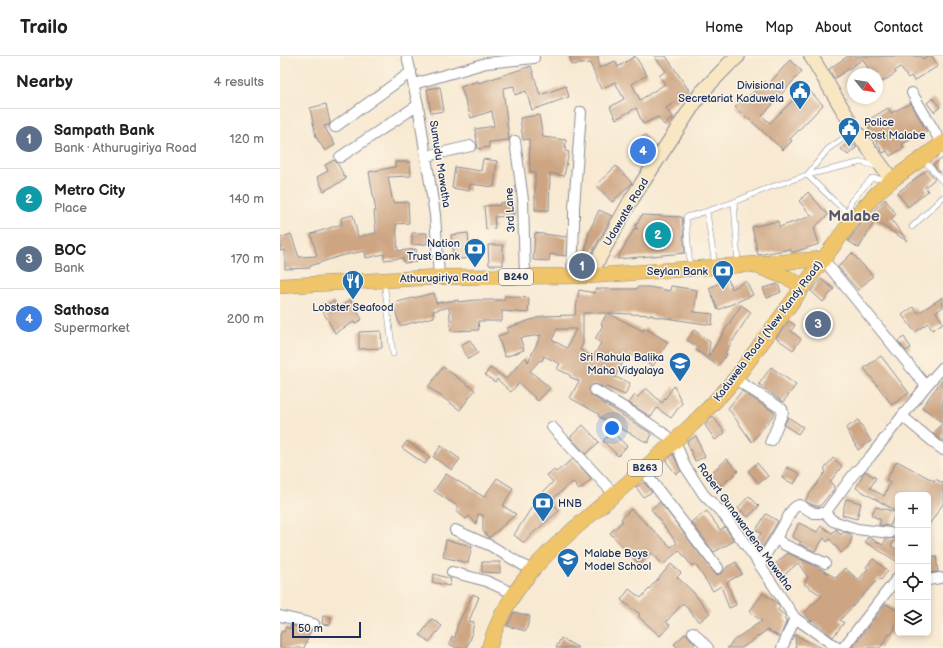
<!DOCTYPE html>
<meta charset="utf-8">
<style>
:root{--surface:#fff;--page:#f2f2f2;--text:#202124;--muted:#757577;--line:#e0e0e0;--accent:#b45309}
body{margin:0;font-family:"Balsamiq Sans",sans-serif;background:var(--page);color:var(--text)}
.controls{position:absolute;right:12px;bottom:12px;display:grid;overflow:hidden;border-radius:6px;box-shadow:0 2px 6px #0003}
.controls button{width:36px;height:36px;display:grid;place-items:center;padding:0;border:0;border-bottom:1px solid var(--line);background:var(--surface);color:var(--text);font:20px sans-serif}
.compass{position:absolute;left:567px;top:12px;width:36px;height:36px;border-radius:50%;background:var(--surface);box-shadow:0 2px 6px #0003;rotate:120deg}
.scale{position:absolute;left:12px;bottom:10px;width:69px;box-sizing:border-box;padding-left:4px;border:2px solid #1b2f5e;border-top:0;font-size:11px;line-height:14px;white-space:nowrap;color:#1b2f5e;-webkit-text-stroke:3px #fcf5e5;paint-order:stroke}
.you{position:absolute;left:332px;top:372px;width:14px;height:14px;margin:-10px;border:3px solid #fff;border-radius:50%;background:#1a73e8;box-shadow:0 0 0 6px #1a73e833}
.badge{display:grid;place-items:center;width:26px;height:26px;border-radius:50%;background:var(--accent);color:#fff;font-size:13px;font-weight:700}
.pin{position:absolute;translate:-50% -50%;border:2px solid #fff;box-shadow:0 1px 4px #0006}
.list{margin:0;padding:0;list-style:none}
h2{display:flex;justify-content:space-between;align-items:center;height:52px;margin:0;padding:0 16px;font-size:17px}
h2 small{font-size:13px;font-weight:400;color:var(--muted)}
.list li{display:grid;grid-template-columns:26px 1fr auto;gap:12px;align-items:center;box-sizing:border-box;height:60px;padding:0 16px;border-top:1px solid var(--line)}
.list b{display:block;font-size:15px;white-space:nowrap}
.list p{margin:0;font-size:13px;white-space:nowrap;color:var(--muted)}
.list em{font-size:13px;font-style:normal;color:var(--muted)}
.icon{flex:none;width:22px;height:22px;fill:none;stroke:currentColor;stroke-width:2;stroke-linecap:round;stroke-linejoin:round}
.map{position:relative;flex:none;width:663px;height:592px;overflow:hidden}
header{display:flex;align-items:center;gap:24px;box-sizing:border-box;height:56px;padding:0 20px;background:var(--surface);border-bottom:1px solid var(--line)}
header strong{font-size:19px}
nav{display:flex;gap:22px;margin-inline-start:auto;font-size:14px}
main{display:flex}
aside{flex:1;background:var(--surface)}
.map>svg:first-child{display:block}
</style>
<header>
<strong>Trailo</strong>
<nav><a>Home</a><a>Map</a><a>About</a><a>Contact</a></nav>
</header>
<main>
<aside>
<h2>Nearby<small>4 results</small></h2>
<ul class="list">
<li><span class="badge" style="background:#5c6f8a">1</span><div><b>Sampath Bank</b><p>Bank · Athurugiriya Road</p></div><em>120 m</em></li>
<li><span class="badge" style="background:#0f9aa8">2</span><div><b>Metro City</b><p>Place</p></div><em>140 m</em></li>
<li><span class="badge" style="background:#5c6f8a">3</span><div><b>BOC</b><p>Bank</p></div><em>170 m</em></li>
<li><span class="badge" style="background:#3f7fe0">4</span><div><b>Sathosa</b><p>Supermarket</p></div><em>200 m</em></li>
</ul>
</aside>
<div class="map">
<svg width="663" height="592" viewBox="0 0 663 592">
<rect width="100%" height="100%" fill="#fcf5e5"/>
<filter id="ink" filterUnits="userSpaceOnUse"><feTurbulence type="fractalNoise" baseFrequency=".025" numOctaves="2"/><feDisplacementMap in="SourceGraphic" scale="8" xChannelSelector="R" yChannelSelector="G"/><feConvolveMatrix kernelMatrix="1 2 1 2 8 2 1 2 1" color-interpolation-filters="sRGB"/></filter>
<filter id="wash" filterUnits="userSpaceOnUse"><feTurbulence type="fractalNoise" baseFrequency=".012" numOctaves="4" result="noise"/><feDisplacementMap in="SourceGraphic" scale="16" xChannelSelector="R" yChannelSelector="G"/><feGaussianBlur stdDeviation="0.9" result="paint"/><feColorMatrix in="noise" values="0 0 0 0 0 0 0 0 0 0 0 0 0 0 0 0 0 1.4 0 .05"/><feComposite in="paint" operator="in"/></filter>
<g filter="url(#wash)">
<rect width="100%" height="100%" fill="#f8e9d2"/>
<g id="blocks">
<g fill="#cda583" fill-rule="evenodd">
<polygon points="290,0 318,0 319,12 335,5 338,11 355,0 367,19 352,28 360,44 385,28 379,20 386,15 374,0 386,0 410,36 386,52 393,62 384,69 378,61 363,68 356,52 336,63 330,51 344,43 335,26 321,33 310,7 291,9"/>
<polygon points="568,0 641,0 643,3 647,0 652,0 658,10 634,25 631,20 628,22 620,11 615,15 616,17 597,29 597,18 591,18 583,3 554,23 549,13"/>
<polygon points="510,4 522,15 482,60 490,67 526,31 543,49 510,83 512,85 503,94 468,62 467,63 455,51 467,40 468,41 485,25 488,29"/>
<polygon points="251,10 260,39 286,30 289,41 252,54 246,35 235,39 234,30 223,32 229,84 209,86 209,91 198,93 195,73 214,70 212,55 191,62 181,31 198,25 199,27"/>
<polygon points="160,31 164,55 151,57 147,33"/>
<polygon points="653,42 660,51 654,56 647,47"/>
<polygon points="631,47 647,76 622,88 624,92 610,100 607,95 603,97 585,66 608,52 611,57"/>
<polygon points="46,48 50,67 49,69 44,70 55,89 45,95 36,81 30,52"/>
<polygon points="259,59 263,81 286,84 285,95 289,96 284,120 270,117 269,154 255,154 255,116 250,116 249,83 243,84 240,62"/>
<polygon points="365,79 374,93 359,103 350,88"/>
<polygon points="570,85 577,91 568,99 561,93"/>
<polygon points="663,102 663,117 662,118 653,109"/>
<polygon points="203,103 217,105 214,131 190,128 189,135 172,132 175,111 201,115"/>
<polygon points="54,104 57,107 66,123 44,135 37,121 48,115 45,109"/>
<polygon points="115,106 130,106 131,120 108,121 113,147 128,146 129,167 116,168 118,195 136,193 138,206 124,207 123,202 104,204 104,198 86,202 85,195 60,200 30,210 30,212 5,213 5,194 0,195 0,182 11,178 19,201 37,200 31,178 62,168 61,162 73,159 78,181 96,177 94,155 96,155 89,116 115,111"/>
<polygon points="336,110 352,127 332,146 316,129"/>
<polygon points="647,114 655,123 645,131 648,135 628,151 617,137"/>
<polygon points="528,136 548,159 534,172 539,188 514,196 512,196 510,193 478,199 472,171 498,165 499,171 532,160 519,145"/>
<polygon points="605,143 616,158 611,163 627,185 595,165 579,192 568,185 580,169"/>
<polygon points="232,146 233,160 214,161 215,172 206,173 204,150 220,149 220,147"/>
<polygon points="319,154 332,160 309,202 304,201 309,176"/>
<polygon points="362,159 402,161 405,197 337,203 355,172 358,173 355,171"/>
<polygon points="132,177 147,177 147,188 132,189"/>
<polygon points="188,177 190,202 174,204 171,179"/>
<polygon points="255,177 287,181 286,200 270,198 269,205 253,204"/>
<polygon points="208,189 223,189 223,209 209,209"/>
<polygon points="572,197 593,220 578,234 558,211"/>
<polygon points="448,223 452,233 466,225 473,239 438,254 429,232"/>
<polygon points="541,223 554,233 543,246 531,235"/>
<polygon points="498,228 501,236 487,242 483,232"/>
<path d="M391,230L417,234L414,256L433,258L432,269L372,260L373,259L328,257L363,275L365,272L388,286L373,310L358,300L357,302L350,298L348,302L346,301L335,321L350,327L345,339L326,331L325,332L316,328L312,329L309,333L312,340L372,378L368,387L318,360L319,358L290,342L299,325L290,321V319L277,313L280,308L264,300L262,305L260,304L250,315L270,332L258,345L239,327L231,336L217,323L215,326L205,319L210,312L226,323L246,301L248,306L261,279L240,282L244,294L225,301L218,280L229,276L227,272L263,260L295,259L299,234L315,237V233H357V231H369L390,235ZM303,257H327L321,268L323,269L315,283L321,287L313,301L307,297L303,304V295L300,294L303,287ZM277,273H296L287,292L272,284Z"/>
<polygon points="154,237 156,247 178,244 178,246 195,244 224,244 225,240 249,242 248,257 222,255 222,265 198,265 199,274 171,275 169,251 153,255 154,261 120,270 113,247"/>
<polygon points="663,241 663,251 656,256 663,267 652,274 648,267 635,276 622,259 633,251 638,257"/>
<polygon points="70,244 82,263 75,268 74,266 55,277 41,252 54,245 58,252"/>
<polygon points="461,249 471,256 445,297 447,298 438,310 416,294 418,291 407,284 414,274 430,286 428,301"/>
<polygon points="509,265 515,269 511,275 521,283 513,294 496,282"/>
<polygon points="101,275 102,292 79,293 79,276"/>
<polygon points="624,281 631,292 626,295 618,285"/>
<polygon points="190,284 198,297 188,303 181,289"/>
<polygon points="601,300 629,337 612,349 584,312"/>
<polygon points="163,311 195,334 180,354 148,331"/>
<polygon points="491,311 516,329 503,346 479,328"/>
<polygon points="663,323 663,386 653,378 663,367 642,351"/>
<polygon points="394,330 402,347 391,362 377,352 371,361 349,347 355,339 358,341 366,332 382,347"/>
<polygon points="462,335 495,357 472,386 448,352"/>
<polygon points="433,360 445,377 435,384 425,369"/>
<polygon points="508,361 523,371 518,378 504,369"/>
<polygon points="578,364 591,385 578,394 566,372"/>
<polygon points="303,369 319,386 306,398 290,381"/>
<polygon points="332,376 347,390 338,400 323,385"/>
<polygon points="416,380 425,401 415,405 407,386"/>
<polygon points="127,385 150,401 145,408 122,392"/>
<polygon points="161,390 180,403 172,414 153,401"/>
<polygon points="393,398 401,415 396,418 386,405"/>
<polygon points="553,402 562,410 550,426 554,430 554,433 540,450 536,450 526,446 526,443 546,415 544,413"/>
<polygon points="293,403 312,423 299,434 293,426 271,444 279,455 252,478 244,487 234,479 259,440 273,426 267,419 274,414 276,416"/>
<polygon points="447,403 458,415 441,430 430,418"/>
<polygon points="617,405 654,425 655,423 663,427 663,448 648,470 648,439 618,439 618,456 576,432 585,415 596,422 590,432 604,440 610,427 606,424"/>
<polygon points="477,407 488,420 479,427 468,415"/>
<polygon points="507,411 520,418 514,428 502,422"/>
<polygon points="166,418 204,441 217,422 233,432 223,450 236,458 209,482 203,475 203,459 198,458 196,468 189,460 186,463 176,455 179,451 154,435"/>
<polygon points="364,426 372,436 363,441 356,431"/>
<polygon points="469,440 479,450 468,461 458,452"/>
<polygon points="566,443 581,447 577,463 562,459"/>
<polygon points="380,446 436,519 442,517 447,511 456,506 462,518 447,526 456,549 449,552 441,530 433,535 415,508 412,510 399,494 383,509 372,497 360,509 330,477 343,465 341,463 351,453 391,491 397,487 371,453"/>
<polygon points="596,451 616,456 610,470 599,469 601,464 591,459"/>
<polygon points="427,455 440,474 445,471 454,485 434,496 411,466"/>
<polygon points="486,458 498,465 479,497 474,490 481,477 476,474"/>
<polygon points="519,467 537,476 541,470 552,477 556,473 561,479 564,476 569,477 572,481 569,490 561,497 550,483 547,486 544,482 535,495 519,488 521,486 512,481"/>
<polygon points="588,481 603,489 606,483 616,482 611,490 618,494 618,506 585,486"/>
<polygon points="166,484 192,490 188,507 163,501"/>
<polygon points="508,497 537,511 556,522 565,512 578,524 588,513 586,511 593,503 608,515 601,524 599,522 560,564 564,567 553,581 532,564 531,565 524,557 542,540 524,528 528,521 518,507 502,521 493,510"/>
<polygon points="656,500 658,516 648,517 648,501"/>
<polygon points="202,506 220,506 220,517 202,516"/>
<polygon points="391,508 401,517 397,521 413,536 430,557 419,566 403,547 386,566 390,569 380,580 358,560 360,558 341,544 349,533 361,542"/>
<polygon points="154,518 171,523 169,530 152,526"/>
<polygon points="483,537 497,547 500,551 498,554 506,560 504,563 507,564 500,581 487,574 462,592 447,592 455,583 482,565 469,556"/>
<polygon points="193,538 199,541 189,565 194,566 191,582 186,592 177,592 169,588 172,580 175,582 177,570"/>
<polygon points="606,548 618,555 618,564 614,571 615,572 611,579 609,578 600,592 573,592 572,591"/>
<polygon points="234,556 250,560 246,575 227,570"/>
<polygon points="43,560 51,561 50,569 42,568"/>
<polygon points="152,563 162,570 149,586 140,579"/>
<polygon points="11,569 31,574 24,592 0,592 0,579 2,575 4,576 6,571 10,573"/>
<polygon points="406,577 415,588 411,592 398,592 394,588"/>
<polygon points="515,579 542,592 516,592"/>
<polygon points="281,582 299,592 276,592"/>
</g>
</g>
</g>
<g filter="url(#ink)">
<use href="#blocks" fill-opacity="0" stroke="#8a8c98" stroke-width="1"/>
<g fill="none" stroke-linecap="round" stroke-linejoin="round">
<g stroke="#8a8c98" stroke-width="6">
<g id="lane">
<polyline points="643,103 663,126"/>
<polyline points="527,119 582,106 598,111"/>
<polyline points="527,119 568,158"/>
<polyline points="454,146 488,132 527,119 548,93 574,75"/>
<polyline points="427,156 435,210"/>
<polyline points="568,157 571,145 592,122 609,124"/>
<polyline points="632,171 663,141"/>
<polyline points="410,212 406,161 418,158 454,146 458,207"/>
<polyline points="104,225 113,298"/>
</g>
</g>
<g stroke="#8a8c98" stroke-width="12">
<g id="street">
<polyline points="127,0 138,49 155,159 159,221"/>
<polyline points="134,28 206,7 254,2"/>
<polyline points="632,37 662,88"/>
<polyline points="55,71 131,16"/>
<polyline points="235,85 243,144 245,221"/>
<polyline points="147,100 191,90"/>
<polyline points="60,101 138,49"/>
<polyline points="543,203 646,330"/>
<polyline points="292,220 294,168 294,151 301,56"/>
<polyline points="455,323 502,353 503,356 491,385"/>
<polyline points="315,334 353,357 395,385 405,410 424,439 443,458 473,499 515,562 558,592"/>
<polyline points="622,360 663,394"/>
<polyline points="272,371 334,438"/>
<polyline points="363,414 438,512"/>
<polyline points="545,457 573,419 590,401 646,330 663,311"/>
<polyline points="175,474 211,490 251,514"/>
<polyline points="496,482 503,488 545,507"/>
<polyline points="479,509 496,482 512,454 515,451 519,449 534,457 545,457 553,465 577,473 610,477"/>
<polyline points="172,516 206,525 235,538"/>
<polyline points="648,524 660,522"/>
<polyline points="0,560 34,568"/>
<polyline points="413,576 428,592"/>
<polyline points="502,592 515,562"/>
<polyline points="563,592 618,521"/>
</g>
</g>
<g stroke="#8a8c98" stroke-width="16">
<g id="secondary">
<polyline points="531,0 575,74 612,124"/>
<polyline points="309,220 351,144 421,37 448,9 458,0"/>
</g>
</g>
<g stroke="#8a8c98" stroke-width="16">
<g id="primary">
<polyline points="474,209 508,222 523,231"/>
<polyline points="0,230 159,221 309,220 543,203"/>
<path d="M209,592C229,520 289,478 342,432C382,397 421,363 455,323L573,163L598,136L612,124L663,87"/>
</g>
</g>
<use href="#lane" stroke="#fff" stroke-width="5"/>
<use href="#street" stroke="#fff" stroke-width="10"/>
<use href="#secondary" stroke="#f9e7c3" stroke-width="14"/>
<use href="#primary" stroke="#f0c469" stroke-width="15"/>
</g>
</g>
<defs>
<g id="civic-pin" transform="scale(1.15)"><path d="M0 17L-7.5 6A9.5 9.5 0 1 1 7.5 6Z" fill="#1f6fb2" stroke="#fcf5e5"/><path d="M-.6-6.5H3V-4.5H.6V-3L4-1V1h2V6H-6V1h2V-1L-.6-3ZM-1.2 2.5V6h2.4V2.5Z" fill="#fff"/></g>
<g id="bank-pin" transform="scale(1.15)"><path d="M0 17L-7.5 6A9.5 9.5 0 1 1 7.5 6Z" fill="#1f6fb2" stroke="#fcf5e5"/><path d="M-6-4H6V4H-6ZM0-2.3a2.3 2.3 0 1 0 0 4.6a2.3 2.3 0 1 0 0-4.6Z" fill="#fff"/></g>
<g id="restaurant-pin" transform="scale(1.15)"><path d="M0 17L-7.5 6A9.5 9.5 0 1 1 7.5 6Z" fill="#1f6fb2" stroke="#fcf5e5"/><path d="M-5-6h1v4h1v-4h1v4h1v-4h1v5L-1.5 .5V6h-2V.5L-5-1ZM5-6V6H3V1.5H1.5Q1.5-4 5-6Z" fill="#fff"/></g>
<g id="school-pin" transform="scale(1.15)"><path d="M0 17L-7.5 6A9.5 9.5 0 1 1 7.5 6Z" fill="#1f6fb2" stroke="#fcf5e5"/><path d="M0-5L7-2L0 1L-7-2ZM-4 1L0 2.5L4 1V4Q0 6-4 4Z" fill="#fff"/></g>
</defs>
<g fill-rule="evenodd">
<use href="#civic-pin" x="520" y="35"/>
<use href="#civic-pin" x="569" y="72"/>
<use href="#bank-pin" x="195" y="193"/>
<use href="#bank-pin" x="443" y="215"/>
<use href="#restaurant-pin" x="73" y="225"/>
<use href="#school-pin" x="400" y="307"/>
<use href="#bank-pin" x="263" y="447"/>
<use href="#school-pin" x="288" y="503"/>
</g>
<g text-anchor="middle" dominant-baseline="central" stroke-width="3" stroke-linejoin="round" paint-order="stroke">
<g fill="#fcf5e5" stroke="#5e6a86" stroke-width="1">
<rect x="219" y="213" width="34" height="16" rx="3"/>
<rect x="348" y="404" width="34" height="16" rx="3"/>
</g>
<g font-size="10" font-weight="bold" fill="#1b2f5e">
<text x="236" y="221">B240</text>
<text x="365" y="412">B263</text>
</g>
<g font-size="11" fill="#1b2f5e" stroke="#fcf5e5" text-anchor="end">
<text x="504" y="29">Divisional<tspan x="504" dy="13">Secretariat Kaduwela</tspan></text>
<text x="584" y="66" text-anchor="start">Police<tspan x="584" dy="13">Post Malabe</tspan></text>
<text x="180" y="187">Nation<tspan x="180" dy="13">Trust Bank</tspan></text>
<text x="428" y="215">Seylan Bank</text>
<text x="73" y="251" text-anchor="middle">Lobster Seafood</text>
<text x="384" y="301">Sri Rahula Balika<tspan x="384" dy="13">Maha Vidyalaya</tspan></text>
<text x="278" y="447" text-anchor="start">HNB</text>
<text x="304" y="497" text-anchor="start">Malabe Boys<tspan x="304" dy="13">Model School</tspan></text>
</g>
<g font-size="11" fill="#1b2f5e" stroke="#fcf5e5">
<text transform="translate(160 108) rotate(81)">Sumudu Mawatha</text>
<text transform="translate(230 154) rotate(-93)">3rd Lane</text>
<text transform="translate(346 156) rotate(-59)">Udawatte Road</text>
<text transform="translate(164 222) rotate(-1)">Athurugiriya Road</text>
<text transform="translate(488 275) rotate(-53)">Kaduwela Road (New Kandy Road)</text>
<text transform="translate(465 471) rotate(54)">Robert Gunawardena Mawatha</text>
</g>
<g font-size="15" font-weight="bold" fill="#59586b" stroke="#fcf5e5">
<text x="574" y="160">Malabe</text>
</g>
</g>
</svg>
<div class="controls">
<button>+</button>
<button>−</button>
<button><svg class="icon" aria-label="locate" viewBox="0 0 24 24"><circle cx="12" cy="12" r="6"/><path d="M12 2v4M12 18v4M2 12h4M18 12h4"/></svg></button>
<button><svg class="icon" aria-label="layers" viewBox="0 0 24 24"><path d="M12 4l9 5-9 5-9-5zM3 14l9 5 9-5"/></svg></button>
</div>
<svg class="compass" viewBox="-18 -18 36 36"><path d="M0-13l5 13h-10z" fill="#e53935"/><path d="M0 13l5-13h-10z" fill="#757577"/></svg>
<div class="scale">50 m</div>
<div class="you"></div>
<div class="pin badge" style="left:302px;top:210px;background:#5c6f8a">1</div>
<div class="pin badge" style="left:378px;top:179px;background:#0f9aa8">2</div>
<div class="pin badge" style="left:538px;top:268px;background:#5c6f8a">3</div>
<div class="pin badge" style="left:363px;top:95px;background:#3f7fe0">4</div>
</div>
</main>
